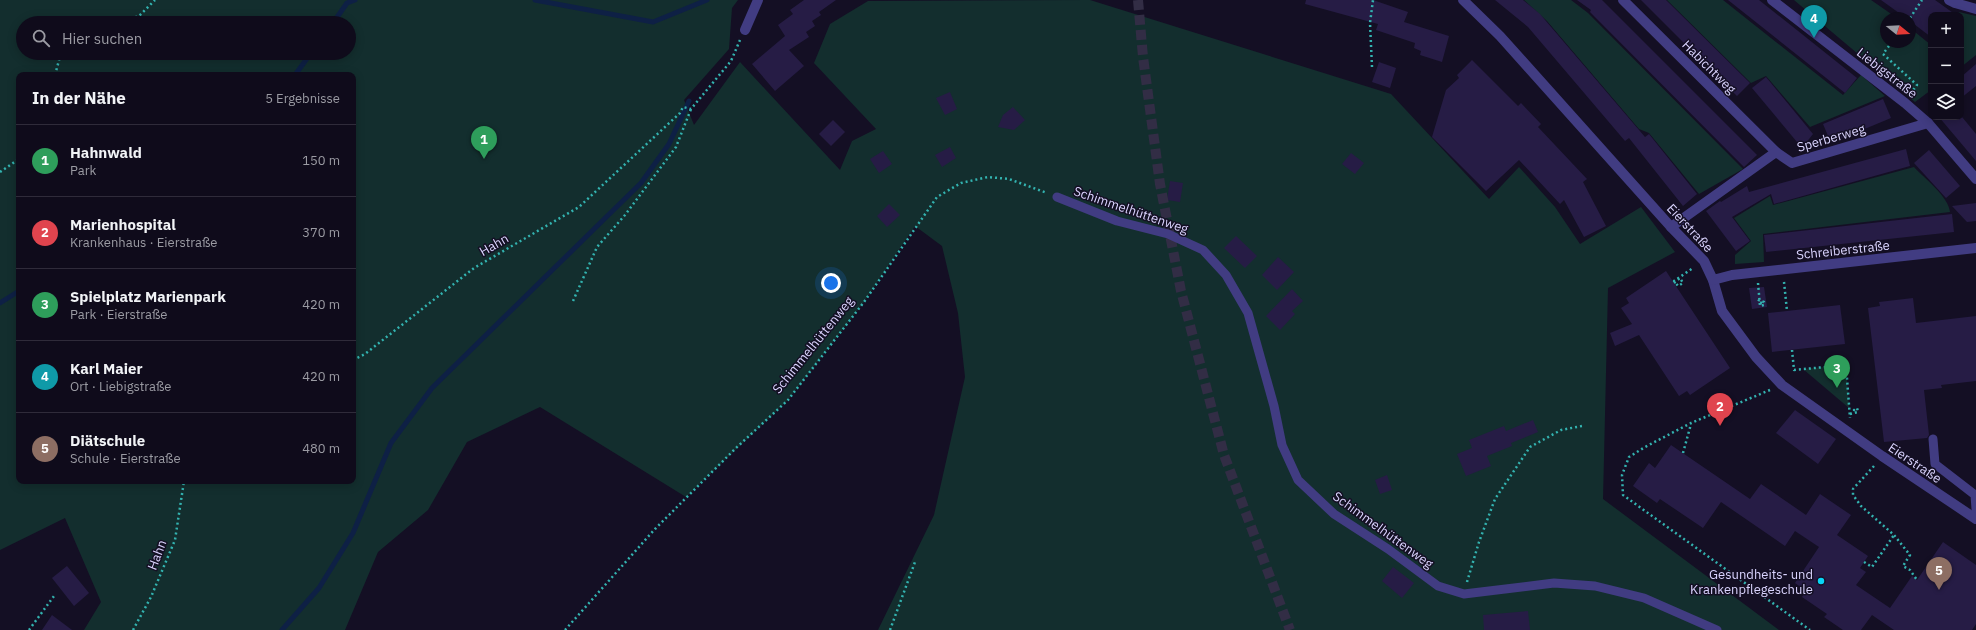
<!DOCTYPE html>
<html lang="de">
<meta charset="utf-8">
<style>
:root{--surface:#0f0b1b;--page:#1d1928;--text:#f1f3f6;--muted:#9b9ba3;--line:#2f2b3a;--accent:#b45309}
body{margin:0;font-family:"IBM Plex Sans",sans-serif;background:var(--page);color:var(--text)}
.controls{position:absolute;right:12px;top:12px;display:grid;overflow:hidden;border-radius:8px;box-shadow:0 2px 10px #0003}
.controls button{width:36px;height:36px;display:grid;place-items:center;padding:0;border:0;border-bottom:1px solid var(--line);background:var(--surface);color:var(--text);font:20px sans-serif}
.compass{position:absolute;left:1880px;top:12px;width:36px;height:36px;border-radius:50%;background:var(--surface);box-shadow:0 2px 10px #0003;rotate:108deg}
.you{position:absolute;left:831px;top:283px;width:14px;height:14px;margin:-10px;border:3px solid #fff;border-radius:50%;background:#1a73e8;box-shadow:0 0 0 6px #1a73e833}
.badge{display:grid;place-items:center;width:26px;height:26px;border-radius:50%;background:var(--accent);color:#fff;font-size:13px;font-weight:700}
.pin{position:absolute;translate:-50% -33px;filter:drop-shadow(0 1px 2px #0008)}
.pin::after{content:'';position:absolute;top:21px;width:14px;height:12px;background:inherit;clip-path:polygon(0 0,100% 0,50% 100%)}
.list{margin:0;padding:0;list-style:none}
h2{display:flex;justify-content:space-between;align-items:center;height:52px;margin:0;padding:0 16px;font-size:17px}
h2 small{font-size:13px;font-weight:400;color:var(--muted)}
.list li{display:grid;grid-template-columns:26px 1fr auto;gap:12px;align-items:center;box-sizing:border-box;height:72px;padding:0 16px;border-top:1px solid var(--line)}
.list b{display:block;font-size:15px;white-space:nowrap}
.list p{margin:0;font-size:13px;white-space:nowrap;color:var(--muted)}
.list em{font-size:13px;font-style:normal;color:var(--muted)}
.icon{flex:none;width:22px;height:22px;fill:none;stroke:currentColor;stroke-width:2;stroke-linecap:round;stroke-linejoin:round}
.map{position:relative;flex:none;width:1976px;height:630px;overflow:hidden}
.search{position:absolute;background:var(--surface);box-shadow:0 2px 10px #0003;left:16px;top:16px;width:340px;height:44px;display:flex;align-items:center;gap:10px;box-sizing:border-box;padding:0 14px;border-radius:22px;color:var(--muted);font-size:15px}
.panel{position:absolute;background:var(--surface);box-shadow:0 2px 10px #0003;left:16px;top:72px;width:340px;height:412px;border-radius:8px}
.map>svg:first-child{display:block}
</style>
<div class="map">
<svg width="1976" height="630" viewBox="0 0 1976 630">
<rect width="100%" height="100%" fill="#140f24"/>
<g fill="#132e2e" fill-rule="evenodd">
<path d="M0,0H738L732,8L729,49L684,100L694,125L740,62L840,170L852,141L876,129L814,63L830,24L868,1L1090,0L1391,94L1489,199L1519,167L1555,207L1580,244L1641,207L1675,252L1608,288L1603,499L1779,630H878L934,515L965,377L958,313L942,246L915,226L864,302L788,400L686,497L540,407L467,442L428,510L378,552L345,630H84L101,602L65,518L0,550ZM23,23H349V53H23ZM19,75H353V481H19Z"/>
<polygon points="1524,0 1571,0 1588,13 1743,169 1699,194 1649,133 1639,129 1547,21"/>
<polygon points="1667,0 1723,0 1843,95 1861,75 1885,96 1810,127 1766,76 1751,83"/>
<polygon points="1794,0 1871,0 1897,18 1886,18 1886,42 1910,42 1910,28 1931,45 1931,90 1915,102"/>
<polygon points="1959,12 1976,16 1976,55 1961,67 1961,15 1957,15"/>
<path d="M1914,167C1924,178 1949,197 1950,212L1763,234L1764,262L1735,264V255L1751,241L1734,218L1770,196L1773,205Z"/>
<polygon points="1846,365 1849,408 1803,369"/>
</g>
<g fill="none" stroke-linecap="round" stroke-linejoin="round">
<g stroke="#0e2045" stroke-width="5">
<polyline points="535,0 653,22 707,0"/>
<polyline points="333,23 347,3 355,0"/>
<polyline points="295,75 311,53"/>
<polyline points="0,303 19,291"/>
<polyline points="282,630 319,588 353,533 391,443 432,388 641,183 669,144 689,101"/>
</g>
</g>
<g fill="#261c45">
<polygon points="804,0 836,0 819,12 821,15 812,21 815,26 806,32 809,37 789,50 804,66 775,91 752,64 785,36 778,25 793,14 790,10"/>
<polygon points="1306,0 1373,0 1408,12 1404,22 1449,36 1442,62 1420,55 1421,51 1414,48 1415,43 1376,30 1378,24 1305,4"/>
<polygon points="1495,0 1523,0 1540,14 1645,137 1649,134 1697,194 1683,206 1629,138 1625,141 1528,27"/>
<polygon points="1577,0 1602,0 1757,155 1744,167 1590,12 1591,10"/>
<polygon points="1641,0 1666,0 1750,83 1737,96"/>
<polygon points="1728,0 1759,0 1857,78 1845,93"/>
<polygon points="1881,0 1935,0 1956,15 1931,15 1931,37 1910,21 1910,18 1906,18"/>
<polygon points="1472,60 1518,106 1521,103 1541,124 1538,127 1587,179 1583,182 1606,226 1584,237 1564,200 1560,204 1519,160 1486,191 1432,137 1446,90 1459,78 1457,75"/>
<polygon points="1379,62 1396,68 1390,88 1372,82"/>
<polygon points="1976,64 1976,86 1961,98 1961,77"/>
<polygon points="1766,77 1813,134 1802,148 1752,88"/>
<polygon points="950,92 957,109 945,115 936,98"/>
<polygon points="1883,99 1891,118 1831,143 1823,124"/>
<polygon points="1013,107 1025,120 1014,130 998,127 1003,115"/>
<polygon points="1939,117 1962,117 1967,123 1976,134 1976,161"/>
<polygon points="833,120 845,132 831,146 819,134"/>
<polygon points="950,147 956,158 942,167 935,155"/>
<polygon points="1906,149 1910,166 1774,204 1771,194 1754,204 1732,217 1750,241 1736,251 1706,211 1720,201 1721,202 1747,186 1749,192"/>
<polygon points="1929,150 1960,186 1946,198 1914,163"/>
<polygon points="883,151 892,164 879,173 870,159"/>
<polygon points="1351,153 1364,163 1355,174 1342,164"/>
<polygon points="1170,181 1183,183 1180,202 1167,200"/>
<polygon points="1976,203 1976,221 1967,222 1952,206"/>
<polygon points="889,204 900,215 887,227 877,216"/>
<polygon points="1952,214 1954,232 1766,252 1764,235"/>
<polygon points="1236,236 1257,256 1245,268 1224,248"/>
<polygon points="1278,257 1294,272 1277,290 1262,275"/>
<polygon points="1666,271 1730,368 1690,395 1687,391 1679,396 1639,335 1615,346 1610,333 1632,324 1621,308 1629,303 1626,298"/>
<polygon points="1764,287 1767,307 1752,309 1749,288"/>
<polygon points="1292,289 1303,301 1292,311 1295,314 1280,330 1266,316"/>
<polygon points="1913,298 1916,323 1976,316 1976,381 1941,385 1942,388 1924,390 1929,435 1927,438 1884,442 1868,308 1880,306 1879,302"/>
<polygon points="1840,305 1845,344 1772,352 1768,313"/>
<polygon points="1795,410 1836,439 1818,464 1776,433"/>
<polygon points="1533,420 1538,432 1511,443 1512,446 1487,456 1491,466 1466,476 1457,454 1472,448 1469,440 1504,426 1506,431"/>
<polygon points="1671,445 1750,499 1761,484 1806,515 1820,494 1851,515 1837,535 1868,556 1860,568 1866,572 1856,585 1890,608 1912,576 1917,580 1943,542 1976,565 1976,624 1972,630 1894,630 1872,615 1861,630 1843,630 1824,617 1827,614 1802,597 1806,591 1795,583 1819,547 1795,531 1785,546 1721,502 1703,528 1660,499 1657,503 1633,486 1649,463 1655,468"/>
<polygon points="1387,475 1392,490 1380,494 1375,480"/>
<polygon points="67,566 89,593 74,606 52,578"/>
<polygon points="1393,567 1414,583 1402,598 1382,581"/>
<polygon points="1528,611 1530,630 1484,630 1483,615"/>
<polygon points="52,615 72,630 42,630"/>
</g>
<g fill="none" stroke-linecap="round" stroke-linejoin="round">
<polyline stroke="#322d45" stroke-width="10" stroke-dasharray="10 5" stroke-linecap="butt" points="1138,0 1143,57 1160,184 1181,291 1224,455 1290,630"/>
<g stroke="#33b3b0" stroke-width="2.5" stroke-dasharray="2 3" stroke-linecap="butt">
<polyline points="1910,18 1922,0"/>
<polyline points="116,23 139,16 155,0"/>
<polyline points="1892,42 1883,54 1917,85 1911,93"/>
<polyline points="1372,67 1370,23 1373,0"/>
<polyline points="55,75 61,53"/>
<polyline points="0,172 19,159"/>
<polyline points="1784,282 1787,311"/>
<polyline points="1674,283 1680,278 1683,283 1678,286 1674,281 1693,268"/>
<polyline points="1758,283 1760,306 1764,305 1764,302 1759,300 1758,302 1762,303"/>
<polyline points="573,301 597,247 625,215 676,147 691,109"/>
<polyline points="1792,350 1794,370 1846,365 1850,418"/>
<polyline points="353,360 365,354 474,268 579,207 680,113 683,107 691,109 731,61 740,40"/>
<polyline points="1770,390 1691,423 1645,447 1629,457 1622,475 1623,495 1810,630"/>
<polyline points="1850,414 1858,412 1857,408 1854,410 1856,411"/>
<polyline points="1683,453 1691,424"/>
<polyline points="1874,466 1853,489 1853,495 1861,506 1894,535 1910,555 1903,566 1910,570 1917,580"/>
<polyline points="1864,562 1872,567 1894,535"/>
<polyline points="1467,582 1479,542 1495,499 1530,447 1561,430 1582,426"/>
<polyline points="29,630 54,596"/>
<polyline points="133,630 151,597 175,540 184,481"/>
<polyline points="565,630 655,529 736,448 788,400 864,302 937,197 961,183 988,177 1009,179 1047,193"/>
<polyline points="890,630 915,562"/>
</g>
<g stroke="#413c82" stroke-width="9">
<polyline points="1057,197 1117,221 1168,234 1203,250 1226,275 1248,313 1274,406 1282,445 1298,480 1334,514 1388,549 1438,586 1464,594 1554,583 1595,586 1644,598 1717,630"/>
<polyline points="1933,439 1935,464 1975,495 1976,509"/>
</g>
<g stroke="#413c82" stroke-width="10">
<polyline points="1463,0 1500,36 1671,227 1704,261 1713,280 1722,311 1756,357 1782,385 1882,456 1976,519"/>
<polyline points="1623,0 1776,152"/>
<polyline points="1772,0 1905,103 1928,123 1976,179"/>
<polyline points="1949,0 1955,3 1976,9"/>
<polyline points="745,30 758,0"/>
<polyline points="1671,227 1776,152 1792,163 1928,123"/>
<polyline points="1713,280 1732,275 1976,248"/>
</g>
</g>
<circle fill="#08d6f6" stroke="#140f24" stroke-width="1.5" cx="1821" cy="581" r="4"/>
<g text-anchor="middle" dominant-baseline="central" stroke-width="3" stroke-linejoin="round" paint-order="stroke">
<g font-size="13" fill="#dad4fe" stroke="#140f24">
<text transform="translate(1709 67) rotate(45)">Habichtweg</text>
<text transform="translate(1887 73) rotate(38)">Liebigstraße</text>
<text transform="translate(1831 138) rotate(-16)">Sperberweg</text>
<text transform="translate(1131 210) rotate(19)">Schimmelhüttenweg</text>
<text transform="translate(1690 228) rotate(47)">Eierstraße</text>
<text transform="translate(494 245) rotate(-30)">Hahn</text>
<text transform="translate(1843 250) rotate(-6)">Schreiberstraße</text>
<text transform="translate(813 345) rotate(-51)">Schimmelhüttenweg</text>
<text transform="translate(1915 463) rotate(34)">Eierstraße</text>
<text transform="translate(1383 530) rotate(36)">Schimmelhüttenweg</text>
<text transform="translate(157 555) rotate(-69)">Hahn</text>
</g>
<g font-size="13" fill="#dad4fe" stroke="#140f24" text-anchor="end">
<text x="1813" y="574">Gesundheits- und<tspan x="1813" dy="15">Krankenpflegeschule</tspan></text>
</g>
</g>
</svg>
<div class="controls">
<button>+</button>
<button>−</button>
<button><svg class="icon" aria-label="layers" viewBox="0 0 24 24"><path d="M12 4l9 5-9 5-9-5zM3 14l9 5 9-5"/></svg></button>
</div>
<svg class="compass" viewBox="-18 -18 36 36"><path d="M0-13l5 13h-10z" fill="#e53935"/><path d="M0 13l5-13h-10z" fill="#9b9ba3"/></svg>
<div class="you"></div>
<div class="pin badge" style="left:484px;top:159px;background:#2e9e5b">1</div>
<div class="pin badge" style="left:1720px;top:426px;background:#e0444e">2</div>
<div class="pin badge" style="left:1837px;top:388px;background:#2e9e5b">3</div>
<div class="pin badge" style="left:1814px;top:38px;background:#0f9aa8">4</div>
<div class="pin badge" style="left:1939px;top:590px;background:#8d6e63">5</div>
<div class="search"><svg class="icon" aria-label="search" viewBox="0 0 24 24"><circle cx="10" cy="10" r="6"/><path d="M15 15l6 6"/></svg>Hier suchen</div>
<section class="panel">
<h2>In der Nähe<small>5 Ergebnisse</small></h2>
<ul class="list">
<li><span class="badge" style="background:#2e9e5b">1</span><div><b>Hahnwald</b><p>Park</p></div><em>150 m</em></li>
<li><span class="badge" style="background:#e0444e">2</span><div><b>Marienhospital</b><p>Krankenhaus · Eierstraße</p></div><em>370 m</em></li>
<li><span class="badge" style="background:#2e9e5b">3</span><div><b>Spielplatz Marienpark</b><p>Park · Eierstraße</p></div><em>420 m</em></li>
<li><span class="badge" style="background:#0f9aa8">4</span><div><b>Karl Maier</b><p>Ort · Liebigstraße</p></div><em>420 m</em></li>
<li><span class="badge" style="background:#8d6e63">5</span><div><b>Diätschule</b><p>Schule · Eierstraße</p></div><em>480 m</em></li>
</ul>
</section>
</div>
